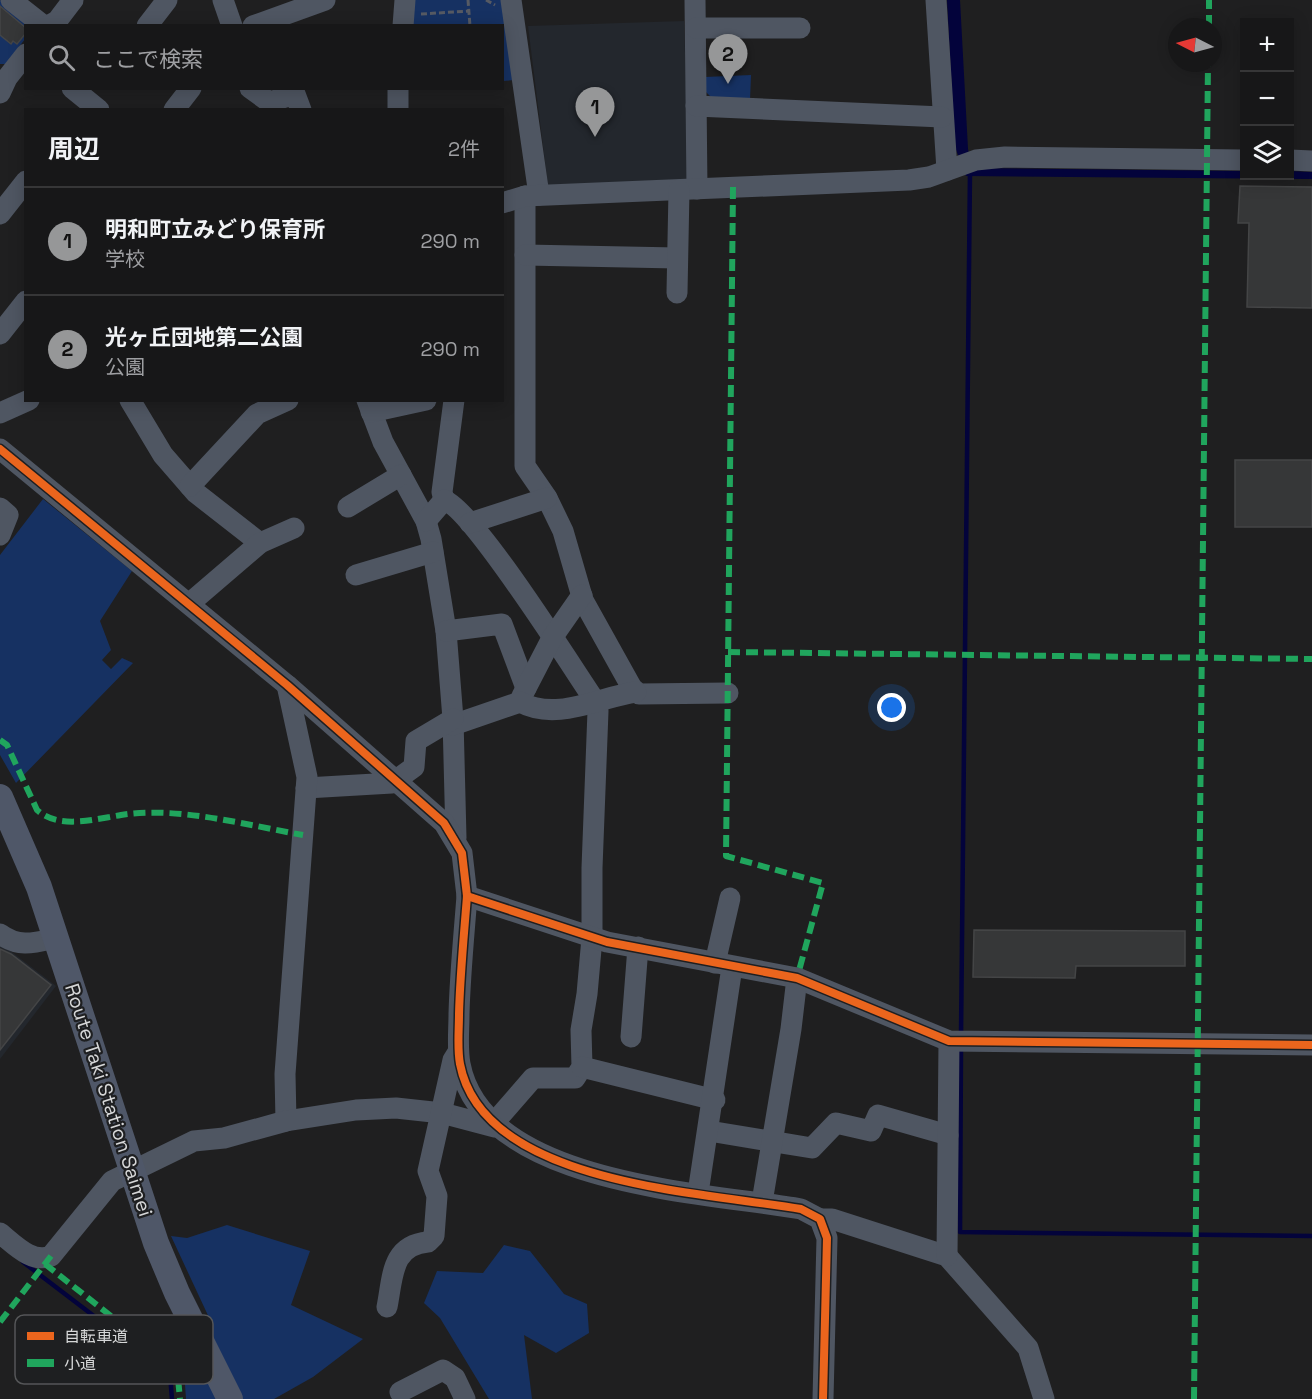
<!DOCTYPE html>
<html lang="ja">
<meta charset="utf-8">
<style>
:root{--surface:#171718;--page:#202021;--text:#f1f3f6;--muted:#9e9fa2;--line:#363637;--accent:#969798}
body{margin:0;font-family:"Space Grotesk","Noto Sans JP",sans-serif;background:var(--page);color:var(--text)}
.controls{position:absolute;right:18px;top:18px;display:grid;overflow:hidden;border-radius:0px;box-shadow:0 3px 15px #0003}
.controls button{width:54px;height:54px;display:grid;place-items:center;padding:0;border:0;border-bottom:2px solid var(--line);background:var(--surface);color:var(--text);font:30px sans-serif}
.compass{position:absolute;left:1168px;top:18px;width:54px;height:54px;border-radius:50%;background:var(--surface);box-shadow:0 3px 15px #0003;rotate:276deg}
.you{position:absolute;left:892px;top:708px;width:21px;height:21px;margin:-15px;border:4px solid #fff;border-radius:50%;background:#1a73e8;box-shadow:0 0 0 9px #1a73e833}
.badge{display:grid;place-items:center;width:39px;height:39px;border-radius:50%;background:var(--accent);color:#111;font-size:20px;font-weight:700}
.pin{position:absolute;translate:-50% -50px;filter:drop-shadow(0 2px 3px #0008)}
.pin::after{content:'';position:absolute;top:32px;width:21px;height:18px;background:inherit;clip-path:polygon(0 0,100% 0,50% 100%)}
.list{margin:0;padding:0;list-style:none}
h2{display:flex;justify-content:space-between;align-items:center;height:78px;margin:0;padding:0 24px;font-size:26px}
h2 small{font-size:20px;font-weight:400;color:var(--muted)}
.list li{display:grid;grid-template-columns:39px 1fr auto;gap:18px;align-items:center;box-sizing:border-box;height:108px;padding:0 24px;border-top:2px solid var(--line)}
.list b{display:block;font-size:22px;white-space:nowrap}
.list p{margin:0;font-size:20px;white-space:nowrap;color:var(--muted)}
.list em{font-size:20px;font-style:normal;color:var(--muted)}
.icon{flex:none;width:33px;height:33px;fill:none;stroke:currentColor;stroke-width:2;stroke-linecap:round;stroke-linejoin:round}
.map{position:relative;flex:none;width:1312px;height:1399px;overflow:hidden}
.search{position:absolute;background:var(--surface);box-shadow:0 3px 15px #0003;left:24px;top:24px;width:480px;height:66px;display:flex;align-items:center;gap:15px;box-sizing:border-box;padding:0 21px;border-radius:0px;color:var(--muted);font-size:22px}
.panel{position:absolute;background:var(--surface);box-shadow:0 3px 15px #0003;left:24px;top:108px;width:480px;height:294px;border-radius:0px}
.map>svg:first-child{display:block}
</style>
<div class="map">
<svg width="1312" height="1399" viewBox="0 0 1312 1399">
<rect width="100%" height="100%" fill="#1f1f20"/>
<g fill="#23272d">
<polygon points="684,21 689,179 548,186 528,26"/>
<polygon points="0,943 56,986 0,1059"/>
</g>
<g fill="#163162">
<polygon points="0,0 31,24 26,26 25,39 6,64 0,64"/>
<polygon points="411,0 506,0 516,80 503,81 502,26 408,26"/>
<polygon points="751,75 750,100 714,100 705,91 705,77"/>
<polygon points="43,499 132,571 100,621 111,650 102,660 111,669 122,658 133,663 16,783 0,755 0,555"/>
<polygon points="227,1225 310,1251 291,1305 363,1339 313,1377 274,1399 186,1399 184,1370 212,1324 171,1236 187,1238"/>
<polygon points="504,1245 530,1251 564,1294 587,1304 589,1333 556,1353 524,1335 532,1399 489,1399 440,1318 424,1303 437,1271 483,1273"/>
</g>
<polygon fill="#03033b" points="947,0 960,0 968,149 972,168 1244,171 1244,176 1290,176 1290,171 1312,172 1312,179 966,176 955,147"/>
<g fill="none" stroke-linecap="round" stroke-linejoin="round">
<g stroke="#03033b" stroke-width="4.5">
<polyline points="961,1036 970,171"/>
<polyline points="961,1047 960,1232 1312,1236"/>
<polyline points="23,1262 170,1374 172,1399"/>
</g>
</g>
<g fill="#363738" stroke="#444546" stroke-width="1.5">
<polygon points="0,6 26,28 26,33 17,44 13,41 11,44 0,35"/>
<polygon points="1240,186 1312,187 1312,308 1247,307 1249,223 1238,223"/>
<rect x="1235" y="460" width="77" height="67"/>
<polygon points="974,930 1185,931 1185,966 1076,966 1075,978 973,977"/>
<polygon points="0,949 11,954 51,985 0,1050"/>
</g>
<g fill="none" stroke-linecap="round" stroke-linejoin="round">
<g stroke="#565a63" stroke-width="3" stroke-dasharray="6 3" stroke-linecap="butt">
<polyline points="468,0 470,26"/>
<polyline points="486,0 495,5"/>
<polyline points="421,14 470,11"/>
</g>
<g stroke="#4f5662" stroke-width="21">
<polyline points="11,0 44,26"/>
<polyline points="223,0 232,26"/>
<polyline points="511,0 539,195"/>
<polyline points="695,0 697,189"/>
<polyline points="936,0 947,170"/>
<polyline points="48,26 57,21 73,0"/>
<polyline points="147,26 167,0"/>
<polyline points="253,26 325,0"/>
<polyline points="403,26 405,0"/>
<polyline points="696,28 800,28"/>
<polyline points="72,88 99,110"/>
<polyline points="250,88 272,104 276,100 295,94 301,110"/>
<polyline points="0,93 7,78 26,54"/>
<polyline points="696,106 942,117"/>
<polyline points="174,110 191,88"/>
<polyline points="398,110 398,88"/>
<polyline points="1290,160 1312,161"/>
<polyline points="525,196 525,466 547,498 563,531 583,600 632,688 639,694 728,693"/>
<polyline points="502,203 525,196 909,180 929,177 976,160 1005,157 1244,160"/>
<polyline points="0,214 26,181"/>
<polyline points="525,255 677,258"/>
<polyline points="677,293 679,190"/>
<polyline points="0,334 26,301"/>
<polyline points="130,400 163,455 196,493 260,543"/>
<polyline points="367,400 383,442 426,521 431,539 446,631 453,719 456,838"/>
<polyline points="371,412 426,400"/>
<polyline points="0,413 29,400"/>
<path d="M0,449L287,685L444,823L462,853L467,896C464,935 460,975 459,1014C459,1031 457,1048 460,1064C483,1185 704,1192 801,1209L820,1219L827,1238L823,1399"/>
<polyline points="190,486 257,414 288,400"/>
<polyline points="444,500 442,492 454,400"/>
<polyline points="348,507 401,475"/>
<polyline points="0,508 8,515 0,535"/>
<path d="M426,521L444,500C473,509 573,669 597,704L598,711L592,868V938L587,994L581,1030L582,1067L575,1078H533L493,1124"/>
<polyline points="470,523 547,498"/>
<polyline points="356,575 433,552"/>
<polyline points="190,603 260,543 294,528"/>
<polyline points="446,631 502,624 526,688"/>
<polyline points="522,696 552,638 582,595"/>
<path d="M453,725L520,702C557,722 599,697 636,692"/>
<polyline points="306,788 392,783 414,767 416,741 453,719"/>
<polyline points="467,896 607,942 797,978 949,1041 1312,1045"/>
<path d="M0,934C19,948 34,943 56,938"/>
<polyline points="715,963 730,898"/>
<polyline points="631,1037 638,947"/>
<polyline points="582,1067 715,1100"/>
<polyline points="286,1121 285,1074 307,777 287,685"/>
<polyline points="709,1131 812,1148 836,1123 871,1131 878,1115 948,1135"/>
<polyline points="698,1193 732,967"/>
<polyline points="762,1202 791,1029 797,978"/>
<polyline points="820,1219 832,1219 947,1256 1028,1348 1044,1399"/>
<path d="M0,1233C14,1244 32,1264 51,1256L112,1181L194,1141L224,1138L286,1121L356,1110L396,1108L442,1113L495,1127"/>
<polyline points="947,1256 949,1041"/>
<path d="M387,1307C393,1277 391,1245 428,1242L434,1236L437,1196L428,1171L453,1060L458,1052"/>
<polyline points="400,1392 443,1370 455,1378 465,1399"/>
</g>
<polyline stroke="#4f5768" stroke-width="26" points="0,797 39,887 156,1243 177,1293 230,1399"/>
<g stroke="#20a55d" stroke-width="6" stroke-dasharray="12 6" stroke-linecap="butt">
<polyline points="1209,27 1209,0"/>
<polyline points="733,187 726,856 823,883 797,978"/>
<polyline points="728,652 1312,659"/>
<path d="M0,740L7,745L37,810C59,830 95,819 121,815C178,806 246,825 303,835"/>
<polyline points="45,1264 177,1368 180,1399"/>
<polyline points="0,1322 51,1256"/>
<polyline points="1194,1399 1208,63"/>
</g>
<g stroke="#1e1f21" stroke-width="11">
<g id="cycleway">
<path d="M0,449L287,685L444,823L462,853L467,896C464,935 460,975 459,1014C459,1031 457,1048 460,1064C483,1185 704,1192 801,1209L820,1219L827,1238L823,1399"/>
<polyline points="467,896 607,942 797,978 949,1041 1312,1045"/>
</g>
</g>
<use href="#cycleway" stroke="#eb651d" stroke-width="8"/>
</g>
<g text-anchor="middle" dominant-baseline="central" stroke-width="4.5" stroke-linejoin="round" paint-order="stroke">
<g font-size="20" fill="#d6d7d8" stroke="#1e1f21">
<text transform="translate(109 1100) rotate(72)">Route Taki Station Saimei</text>
</g>
</g>
<rect x="15" y="1315" width="198" height="69" rx="9" fill="#1e1f21" stroke="#555658" stroke-width="1.5"/>
<rect x="27" y="1332" width="27" height="8" fill="#eb651d"/>
<rect x="27" y="1359" width="27" height="8" fill="#20a55d"/>
<g font-size="16" fill="#d6d7d8">
<text x="64" y="1342">自転車道</text>
<text x="64" y="1369">小道</text>
</g>
</svg>
<div class="controls">
<button>+</button>
<button>−</button>
<button><svg class="icon" aria-label="layers" viewBox="0 0 24 24"><path d="M12 4l9 5-9 5-9-5zM3 14l9 5 9-5"/></svg></button>
</div>
<svg class="compass" viewBox="-18 -18 36 36"><path d="M0-13l5 13h-10z" fill="#e53935"/><path d="M0 13l5-13h-10z" fill="#9e9fa2"/></svg>
<div class="you"></div>
<div class="pin badge" style="left:595px;top:137px">1</div>
<div class="pin badge" style="left:728px;top:84px">2</div>
<div class="search"><svg class="icon" aria-label="search" viewBox="0 0 24 24"><circle cx="10" cy="10" r="6"/><path d="M15 15l6 6"/></svg>ここで検索</div>
<section class="panel">
<h2>周辺<small>2件</small></h2>
<ul class="list">
<li><span class="badge">1</span><div><b>明和町立みどり保育所</b><p>学校</p></div><em>290 m</em></li>
<li><span class="badge">2</span><div><b>光ヶ丘団地第二公園</b><p>公園</p></div><em>290 m</em></li>
</ul>
</section>
</div>
